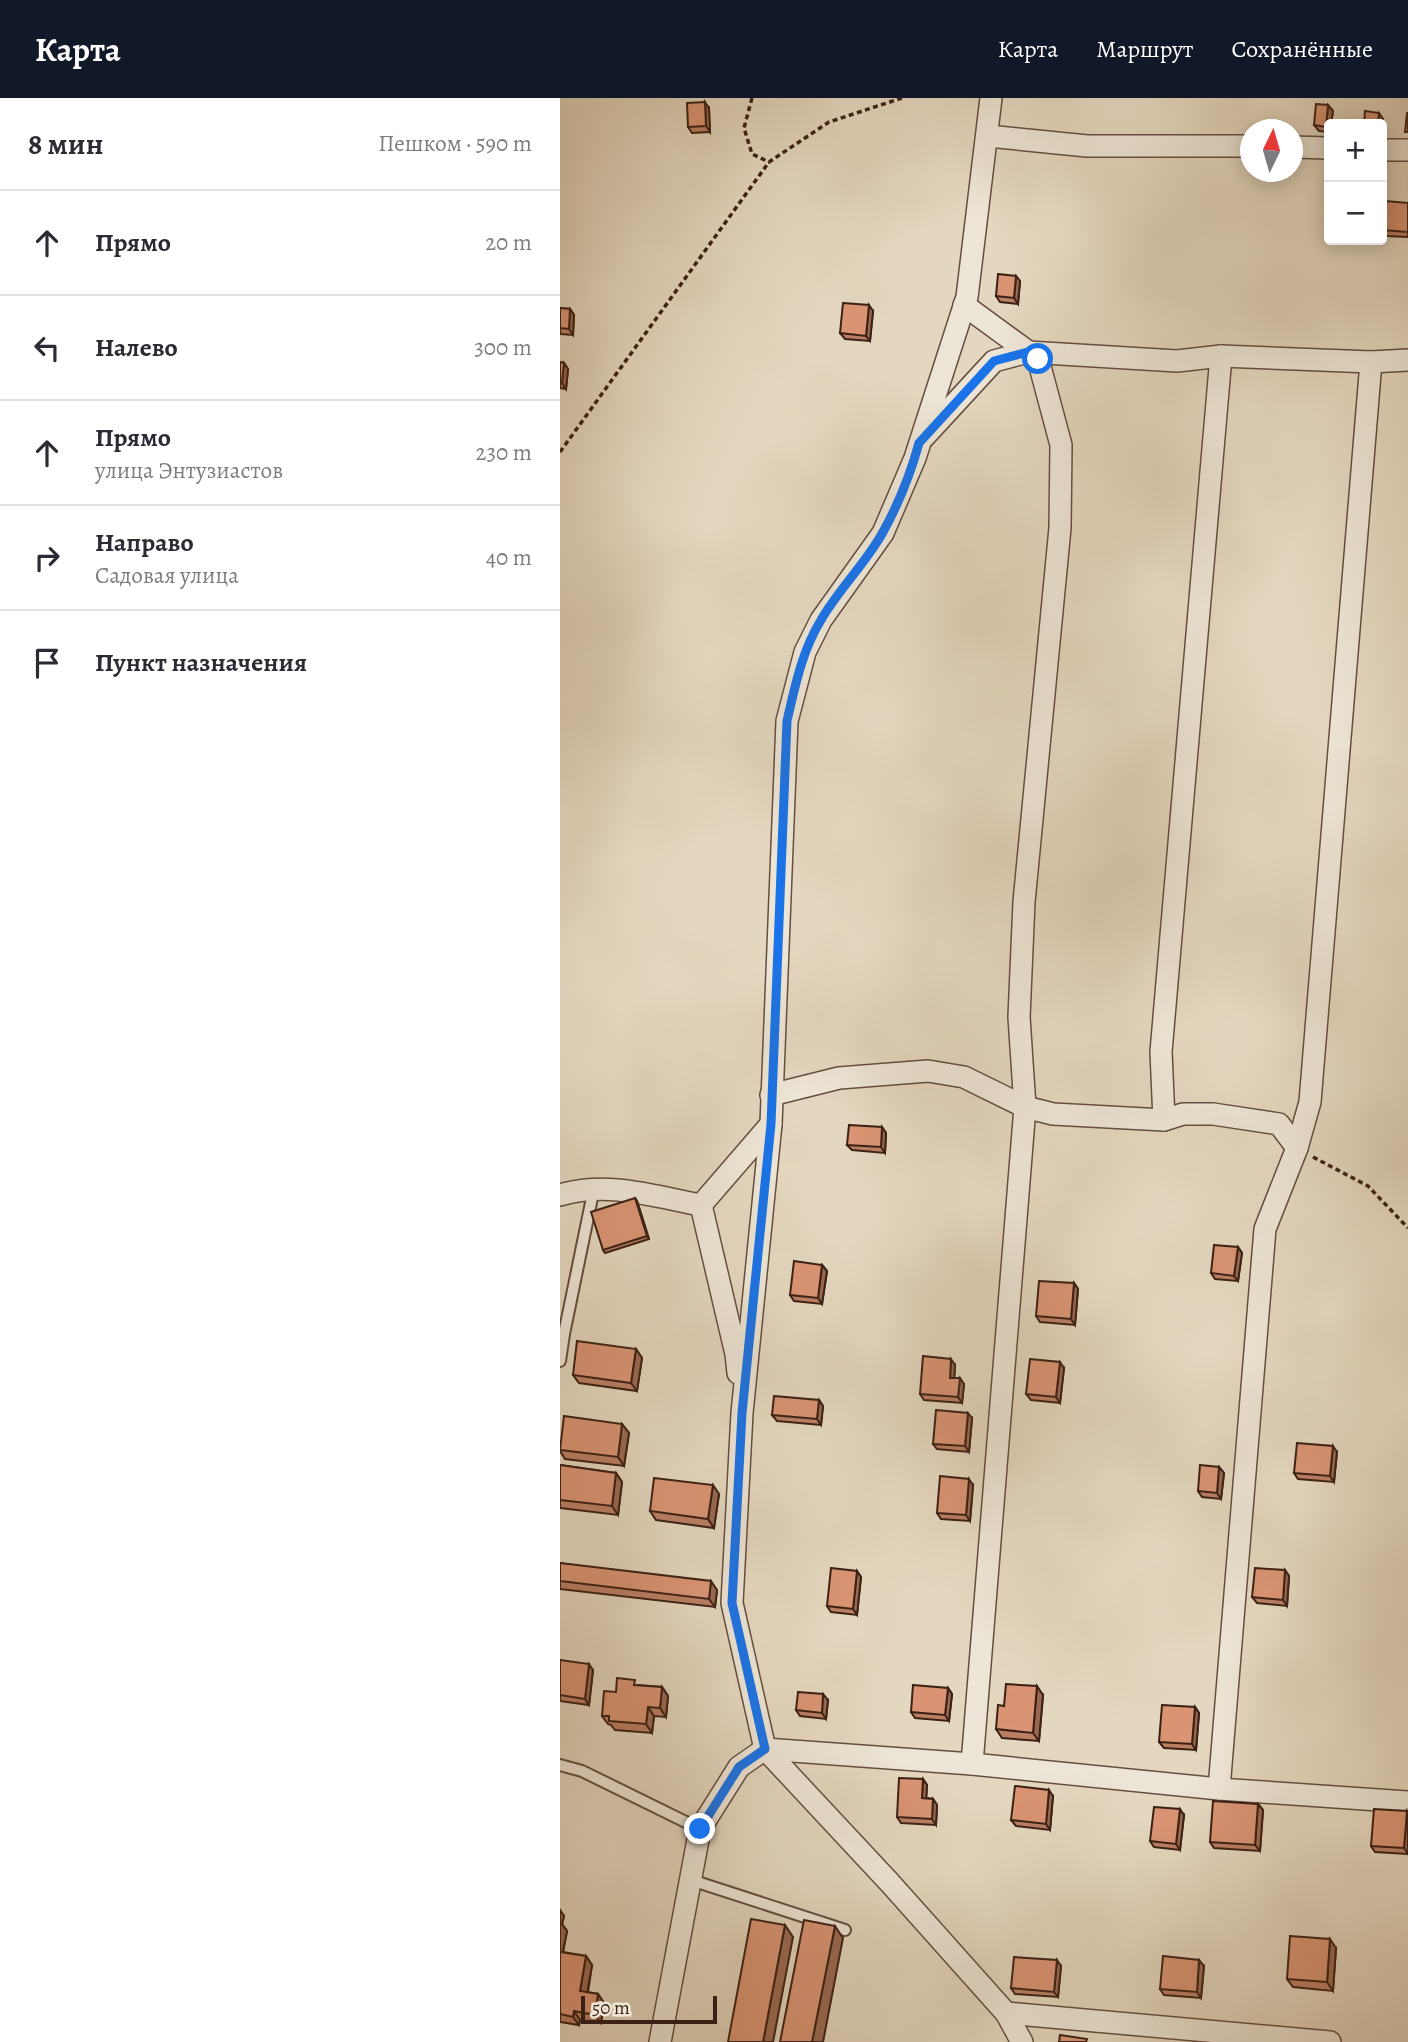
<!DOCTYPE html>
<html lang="ru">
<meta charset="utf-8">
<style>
:root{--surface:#fff;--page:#f7f7f7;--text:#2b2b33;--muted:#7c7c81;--line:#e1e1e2;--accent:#111827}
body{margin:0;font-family:Alegreya,serif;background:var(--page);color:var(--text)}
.controls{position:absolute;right:21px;top:21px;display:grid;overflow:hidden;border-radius:7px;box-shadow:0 4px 18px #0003}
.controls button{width:63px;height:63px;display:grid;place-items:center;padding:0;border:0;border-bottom:2px solid var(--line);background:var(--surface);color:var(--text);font:35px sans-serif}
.compass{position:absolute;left:680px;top:21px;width:63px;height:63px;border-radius:50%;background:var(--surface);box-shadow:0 4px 18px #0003;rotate:5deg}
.scale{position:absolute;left:21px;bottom:18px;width:136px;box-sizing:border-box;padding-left:7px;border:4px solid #3b2015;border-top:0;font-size:19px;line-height:24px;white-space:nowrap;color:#3b2015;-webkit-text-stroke:5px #ede5d5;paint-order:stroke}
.stop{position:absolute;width:21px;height:21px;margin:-16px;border:5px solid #1a73e8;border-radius:50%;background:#fff}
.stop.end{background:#1a73e8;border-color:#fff;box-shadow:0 2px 7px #0008}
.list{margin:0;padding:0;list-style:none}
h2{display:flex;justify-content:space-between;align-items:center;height:91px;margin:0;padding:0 28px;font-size:30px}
h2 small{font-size:23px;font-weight:400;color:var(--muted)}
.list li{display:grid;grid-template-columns:46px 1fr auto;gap:21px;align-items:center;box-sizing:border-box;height:105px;padding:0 28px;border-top:2px solid var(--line)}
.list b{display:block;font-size:26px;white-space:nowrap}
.list p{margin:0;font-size:23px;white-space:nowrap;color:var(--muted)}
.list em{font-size:23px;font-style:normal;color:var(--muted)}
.icon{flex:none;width:38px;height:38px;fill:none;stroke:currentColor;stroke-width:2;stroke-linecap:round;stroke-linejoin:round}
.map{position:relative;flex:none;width:848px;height:1944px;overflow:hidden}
header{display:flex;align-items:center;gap:42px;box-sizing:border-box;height:98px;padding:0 35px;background:var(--accent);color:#fff}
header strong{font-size:33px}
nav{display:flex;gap:38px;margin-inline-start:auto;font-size:24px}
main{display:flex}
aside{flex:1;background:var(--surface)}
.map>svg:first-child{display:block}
</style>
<header>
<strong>Карта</strong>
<nav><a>Карта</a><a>Маршрут</a><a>Сохранённые</a></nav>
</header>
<main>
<aside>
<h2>8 мин<small>Пешком · 590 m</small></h2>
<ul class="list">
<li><svg class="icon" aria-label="ahead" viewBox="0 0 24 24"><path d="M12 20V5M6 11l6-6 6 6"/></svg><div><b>Прямо</b></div><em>20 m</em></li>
<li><svg class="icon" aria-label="left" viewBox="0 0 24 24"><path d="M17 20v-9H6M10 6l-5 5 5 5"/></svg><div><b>Налево</b></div><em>300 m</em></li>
<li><svg class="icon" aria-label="ahead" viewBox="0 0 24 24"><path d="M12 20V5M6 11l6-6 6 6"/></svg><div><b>Прямо</b><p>улица Энтузиастов</p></div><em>230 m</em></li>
<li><svg class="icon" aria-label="right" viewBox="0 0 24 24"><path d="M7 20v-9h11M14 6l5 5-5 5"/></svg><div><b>Направо</b><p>Садовая улица</p></div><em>40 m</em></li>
<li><svg class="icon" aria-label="arrive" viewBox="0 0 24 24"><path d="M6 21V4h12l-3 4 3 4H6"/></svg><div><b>Пункт назначения</b></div></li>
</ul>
</aside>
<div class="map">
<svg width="848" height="1944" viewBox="0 0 848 1944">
<rect width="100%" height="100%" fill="#e4d7bf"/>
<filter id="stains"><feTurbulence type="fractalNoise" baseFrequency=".00286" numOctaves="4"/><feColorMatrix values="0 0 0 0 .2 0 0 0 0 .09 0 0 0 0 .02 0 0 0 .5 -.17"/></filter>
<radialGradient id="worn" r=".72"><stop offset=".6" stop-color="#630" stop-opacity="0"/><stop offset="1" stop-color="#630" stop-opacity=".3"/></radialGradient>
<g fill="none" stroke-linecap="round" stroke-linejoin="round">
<g stroke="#654e40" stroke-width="14">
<g id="lane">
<polyline points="4,1236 34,1090"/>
<polyline points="0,1237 4,1236 0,1263"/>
<polyline points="0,1667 22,1673 140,1731"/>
<polyline points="131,1782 285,1832"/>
</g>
</g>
<g stroke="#654e40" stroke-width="24">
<g id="street">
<polyline points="431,0 407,199 355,360 323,435 261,522 245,554 227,623 211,1026 182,1315 172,1505 205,1651 330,1785 446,1915 462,1944"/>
<polyline points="428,38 527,48 690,48"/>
<polyline points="732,49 769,50"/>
<polyline points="822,52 848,52"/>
<polyline points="404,207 478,261 501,347 500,430 464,804 459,919 465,1009 412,1666"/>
<polyline points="364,339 434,263 468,254 617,263 661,258 811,264 848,262"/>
<polyline points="211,997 279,980 368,973 404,979 465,1009 493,1016 604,1022 623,1016 653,1016 719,1026 737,1050"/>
<polyline points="604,1022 601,954 661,258"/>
<path d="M0,1097C48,1083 93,1098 141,1107L211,1026"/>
<polyline points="141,1107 176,1256 178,1275"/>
<polyline points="205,1651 412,1666 659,1691 848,1704"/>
<polyline points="659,1691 705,1131 737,1050 750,1004 811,264"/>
<polyline points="446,1915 770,1944"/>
<polyline points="100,1944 140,1731 179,1669 205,1651"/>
</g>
</g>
<g stroke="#3b2015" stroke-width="3.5" stroke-dasharray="5 3.5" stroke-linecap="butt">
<polyline points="192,0 184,30 192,56 209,64 269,24 342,0"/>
<polyline points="0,354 209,64"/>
<polyline points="753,1059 808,1088 848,1130"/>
</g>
<use href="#lane" stroke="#ede5d5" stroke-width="10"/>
<use href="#street" stroke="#ede5d5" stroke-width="21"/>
</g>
<g fill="#bb7f64" stroke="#3b2015" stroke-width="2">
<polygon points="768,7 773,13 771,26 769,26 769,34 759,33 754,27"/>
<polygon points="149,10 150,34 132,35 128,29"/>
<polygon points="848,105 848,139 827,138 823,132"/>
<polygon points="456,178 460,183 458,206 440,204 436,198"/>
<polygon points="0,210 10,211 14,217 13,237 0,236"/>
<polygon points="313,213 310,243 285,241 280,235"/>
<polygon points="0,264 4,265 8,271 6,291 0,290"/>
<polygon points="322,1029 326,1035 325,1055 292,1052 287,1047"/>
<polygon points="75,1100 77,1103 89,1141 45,1155 43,1152"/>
<polygon points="678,1149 682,1155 678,1183 655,1181 651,1175"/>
<polygon points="262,1167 267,1173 262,1206 234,1203 230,1197"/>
<polygon points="514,1185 518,1191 515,1227 480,1224 476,1218"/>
<polygon points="76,1251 82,1260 77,1293 19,1285 13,1277"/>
<polygon points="395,1267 394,1280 404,1286 402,1305 364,1302 360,1296"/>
<polygon points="504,1270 500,1305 471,1302 466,1296"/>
<polygon points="259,1302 263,1308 261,1327 217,1323 212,1317"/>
<polygon points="412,1320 409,1354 377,1351 373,1346"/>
<polygon points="62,1326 69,1335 64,1368 5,1361 0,1353 0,1347"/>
<polygon points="777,1354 774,1384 738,1381 734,1375"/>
<polygon points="0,1367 56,1375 62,1384 58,1417 0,1410"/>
<polygon points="659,1369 664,1375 661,1401 642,1399 638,1393"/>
<polygon points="413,1387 410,1423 381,1421 377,1415"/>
<polygon points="159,1396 154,1430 96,1422 90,1413"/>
<polygon points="0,1465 157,1492 155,1509 0,1491"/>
<polygon points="725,1472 729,1478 727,1508 697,1505 692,1499"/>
<polygon points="297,1473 301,1479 297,1517 271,1514 267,1508"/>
<polygon points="0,1562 33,1572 29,1607 0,1603"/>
<polygon points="78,1587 102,1589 108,1598 106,1619 94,1618 92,1635 55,1632 51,1627 48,1626 42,1618 56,1594"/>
<polygon points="388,1590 392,1596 389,1623 355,1620 351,1614"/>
<polygon points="483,1597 479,1643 442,1640 436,1631"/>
<polygon points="268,1602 266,1621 240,1618 236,1612"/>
<polygon points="635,1609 639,1615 636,1652 604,1650 599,1644"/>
<polygon points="363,1681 367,1687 366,1700 373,1701 377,1707 376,1727 341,1725 337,1719"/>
<polygon points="493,1698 490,1732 456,1728 451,1722"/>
<polygon points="698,1706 703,1712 700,1753 654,1750 650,1744"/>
<polygon points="848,1715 848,1756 815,1754 811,1748"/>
<polygon points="624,1717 620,1752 594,1749 590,1743"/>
<polygon points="0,1812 4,1818 2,1826 7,1833 3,1854 26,1858 32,1867 28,1894 38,1896 44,1905 41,1925 20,1922 19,1927 0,1924"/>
<polygon points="776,1850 773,1893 733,1889 727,1881"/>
<polygon points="501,1868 498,1899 455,1896 451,1890"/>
<polygon points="644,1868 641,1900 604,1897 600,1891"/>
</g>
<g fill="#996851" stroke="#3b2015" stroke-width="2">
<polygon points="145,4 149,10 150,34 146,28"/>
<polygon points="768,7 773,13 771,26 769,26 769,33 766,29"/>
<polygon points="819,15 823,21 822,33 822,26 818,26"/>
<polygon points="456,178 460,183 458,206 454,200"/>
<polygon points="309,207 313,213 310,243 306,238"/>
<polygon points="10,211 14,217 13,237 9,231"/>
<polygon points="4,265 8,271 6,291 2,285"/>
<polygon points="322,1029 326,1035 325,1055 321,1049"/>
<polygon points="75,1100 77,1103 89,1141 87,1138"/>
<polygon points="678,1149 682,1155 678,1183 674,1178"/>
<polygon points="262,1167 267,1173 262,1206 258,1200"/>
<polygon points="514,1185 518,1191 515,1227 511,1221"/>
<polygon points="76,1251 82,1260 77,1293 71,1285"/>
<polygon points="391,1261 395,1267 394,1285 390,1280"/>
<polygon points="500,1264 504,1270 500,1305 496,1299"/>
<polygon points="400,1280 404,1286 402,1305 398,1299"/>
<polygon points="259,1302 263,1308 261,1327 257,1321"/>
<polygon points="408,1315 412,1320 409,1354 405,1348"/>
<polygon points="62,1326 69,1335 64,1368 58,1359"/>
<polygon points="773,1348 777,1354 774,1384 770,1378"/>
<polygon points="659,1369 664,1375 661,1401 657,1395"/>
<polygon points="56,1375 62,1384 58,1417 52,1408"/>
<polygon points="409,1381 413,1387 410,1423 406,1417"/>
<polygon points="153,1387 159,1396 154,1430 148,1421"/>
<polygon points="725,1472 729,1478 727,1508 723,1502"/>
<polygon points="297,1473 301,1479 297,1517 293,1511"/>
<polygon points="151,1483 157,1492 155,1509 149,1501"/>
<polygon points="29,1566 33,1572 29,1607 25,1601"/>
<polygon points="477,1588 483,1597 479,1643 473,1635"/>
<polygon points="102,1589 108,1598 106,1619 100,1610"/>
<polygon points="388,1590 392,1596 389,1623 385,1617"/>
<polygon points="263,1596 268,1602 266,1621 262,1615"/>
<polygon points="88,1609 94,1618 92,1635 86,1626"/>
<polygon points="635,1609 639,1615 636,1652 632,1646"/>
<polygon points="363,1681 367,1687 366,1706 362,1700"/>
<polygon points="489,1692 493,1698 490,1732 486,1726"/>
<polygon points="373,1701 377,1707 376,1727 372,1721"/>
<polygon points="698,1706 703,1712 700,1753 695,1747"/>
<polygon points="620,1711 624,1717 620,1752 616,1746"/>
<polygon points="847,1713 848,1715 848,1756 844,1750"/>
<polygon points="0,1812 4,1818 2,1826 7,1833 2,1859 0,1856"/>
<polygon points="225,1827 233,1839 213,1944 203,1944"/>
<polygon points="275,1828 283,1840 263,1944 252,1944"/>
<polygon points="770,1841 776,1850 773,1893 767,1884"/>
<polygon points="26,1858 32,1867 26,1902 20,1893"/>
<polygon points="497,1862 501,1868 498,1899 494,1894"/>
<polygon points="639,1862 644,1868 641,1900 637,1894"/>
<polygon points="38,1896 44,1905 41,1925 35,1917"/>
<polygon points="14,1913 20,1922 19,1927 13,1919"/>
</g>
<g fill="#da9474" stroke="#3b2015" stroke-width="2">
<polygon points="145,4 146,28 128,29 127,5"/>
<polygon points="756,6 768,7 766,29 754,27"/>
<polygon points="805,13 819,15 818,26 804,26"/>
<polygon points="847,15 848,15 848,34 845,34"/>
<polygon points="825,103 848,105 848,134 823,132"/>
<polygon points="438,176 456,178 454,200 436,198"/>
<polygon points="283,205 309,207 306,238 280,235"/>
<polygon points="0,210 10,211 9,231 0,230"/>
<polygon points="0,264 4,265 2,285 0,285"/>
<polygon points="289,1027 322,1029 321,1049 287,1047"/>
<polygon points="75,1100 87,1138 43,1152 31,1114"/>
<polygon points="654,1147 678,1149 674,1178 651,1175"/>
<polygon points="234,1163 262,1167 258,1200 230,1197"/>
<polygon points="479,1183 514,1185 511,1221 476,1218"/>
<polygon points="17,1243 76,1251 71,1285 13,1277"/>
<polygon points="363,1258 391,1261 390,1280 400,1280 398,1299 360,1296"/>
<polygon points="470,1261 500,1264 496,1299 466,1296"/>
<polygon points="214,1298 259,1302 257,1321 212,1317"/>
<polygon points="376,1312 408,1315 405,1348 373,1346"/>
<polygon points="4,1318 62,1326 58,1359 0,1352"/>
<polygon points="737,1345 773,1348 770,1378 734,1375"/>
<polygon points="0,1367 56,1375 52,1408 0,1402"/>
<polygon points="640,1367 659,1369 657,1395 638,1393"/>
<polygon points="380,1378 409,1381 406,1417 377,1415"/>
<polygon points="94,1380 153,1387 148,1421 90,1413"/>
<polygon points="0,1465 151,1483 149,1501 0,1483"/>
<polygon points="271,1470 297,1473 293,1511 267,1508"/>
<polygon points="695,1470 725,1472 723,1502 692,1499"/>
<polygon points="0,1562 29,1566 25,1601 0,1597"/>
<polygon points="57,1580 75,1582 74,1587 102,1589 100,1610 88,1609 86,1626 49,1623 49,1618 42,1618 44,1593 56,1594"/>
<polygon points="446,1586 477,1588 473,1635 436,1631 438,1607 444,1608"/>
<polygon points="353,1587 388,1590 385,1617 351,1614"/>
<polygon points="238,1594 263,1596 262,1615 236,1612"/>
<polygon points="602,1607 635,1609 632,1646 599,1644"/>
<polygon points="339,1680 363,1681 362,1700 373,1701 372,1721 337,1719"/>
<polygon points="455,1688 489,1692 486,1726 451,1722"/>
<polygon points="653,1703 698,1706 695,1747 650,1744"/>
<polygon points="594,1709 620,1711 616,1746 590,1743"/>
<polygon points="814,1711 847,1713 844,1750 811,1748"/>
<polygon points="191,1821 225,1827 203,1944 168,1944"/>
<polygon points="244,1822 275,1828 252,1944 220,1944"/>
<polygon points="730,1838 770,1841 767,1884 727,1881"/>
<polygon points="0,1854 26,1858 20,1893 38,1896 35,1917 14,1913 13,1919 0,1916"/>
<polygon points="603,1858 639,1862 637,1894 600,1891"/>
<polygon points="454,1859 497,1862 494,1894 451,1890"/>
<polygon points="500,1937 527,1941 526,1944 499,1944"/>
</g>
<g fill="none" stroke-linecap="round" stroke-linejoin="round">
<path stroke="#1a73e8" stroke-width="9" d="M140,1731L179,1669L205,1651L172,1505L182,1315L211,1026L227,623C235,588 242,553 261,522C279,491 306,465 323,434C338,407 351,374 359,345L434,263L468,254L478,261"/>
</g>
<rect width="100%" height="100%" filter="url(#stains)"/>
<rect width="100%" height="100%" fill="url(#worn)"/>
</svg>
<div class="controls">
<button>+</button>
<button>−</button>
</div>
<svg class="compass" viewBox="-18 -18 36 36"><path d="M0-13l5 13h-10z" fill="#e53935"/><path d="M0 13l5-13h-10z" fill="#7c7c81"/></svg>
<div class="scale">50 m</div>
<div class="stop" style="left:478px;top:261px"></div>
<div class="stop end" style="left:140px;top:1731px"></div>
</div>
</main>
